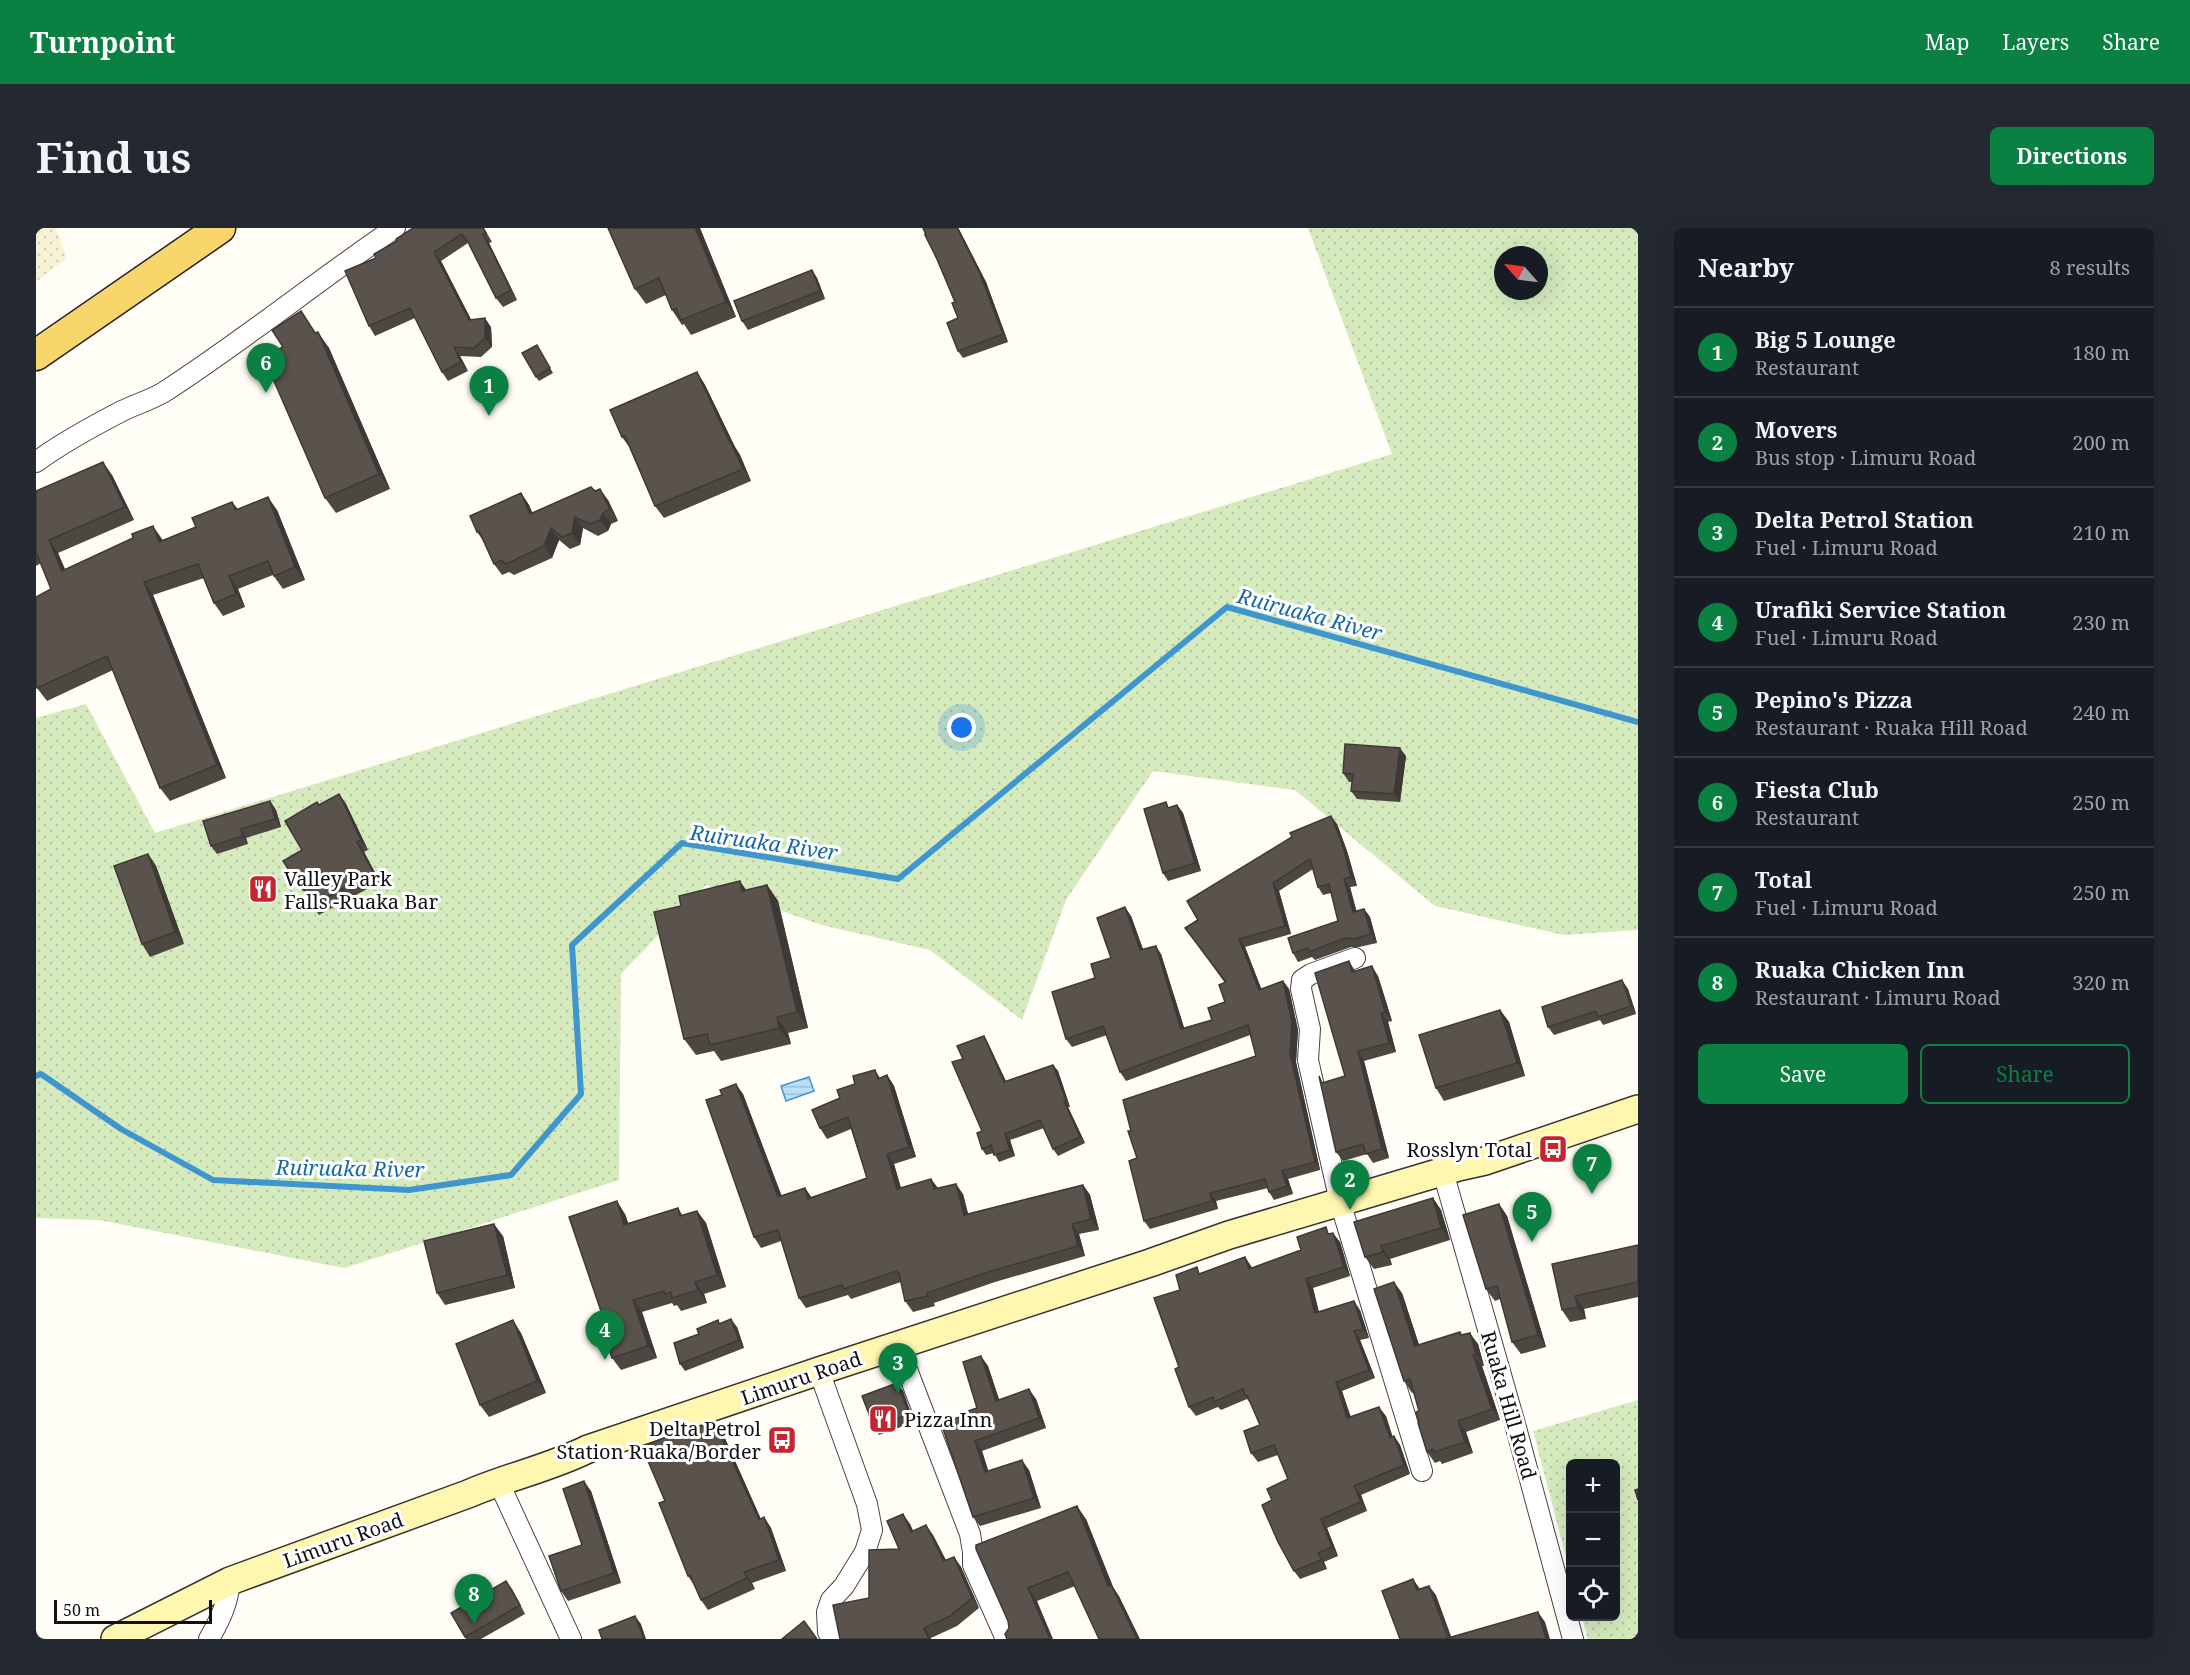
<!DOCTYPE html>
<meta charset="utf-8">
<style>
:root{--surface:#171b24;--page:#242831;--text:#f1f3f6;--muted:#9ea1a6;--line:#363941;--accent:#0b8043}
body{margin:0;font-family:"Noto Serif",serif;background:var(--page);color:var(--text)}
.controls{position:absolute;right:18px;bottom:18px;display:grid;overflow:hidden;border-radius:9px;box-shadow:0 6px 24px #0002}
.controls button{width:54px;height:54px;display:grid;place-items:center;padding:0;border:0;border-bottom:2px solid var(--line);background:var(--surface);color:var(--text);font:30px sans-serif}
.compass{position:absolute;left:1458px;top:18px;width:54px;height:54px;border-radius:50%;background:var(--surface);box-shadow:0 6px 24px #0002;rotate:298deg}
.scale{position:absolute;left:18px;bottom:15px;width:158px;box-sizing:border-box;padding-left:6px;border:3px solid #111;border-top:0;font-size:16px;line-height:21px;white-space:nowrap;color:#111;-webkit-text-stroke:4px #fff;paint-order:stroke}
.you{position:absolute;left:926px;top:500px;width:21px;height:21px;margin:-15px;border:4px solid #fff;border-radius:50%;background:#1a73e8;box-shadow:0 0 0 9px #1a73e833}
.badge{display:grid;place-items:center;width:39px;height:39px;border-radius:50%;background:var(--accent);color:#fff;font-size:20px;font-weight:700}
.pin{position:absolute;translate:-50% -50px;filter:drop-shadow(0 2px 3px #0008)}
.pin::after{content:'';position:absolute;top:32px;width:21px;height:18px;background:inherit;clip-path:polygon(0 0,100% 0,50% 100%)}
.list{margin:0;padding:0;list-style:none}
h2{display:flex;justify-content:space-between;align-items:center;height:78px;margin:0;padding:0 24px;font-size:26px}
h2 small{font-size:20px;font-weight:400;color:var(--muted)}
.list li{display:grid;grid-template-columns:39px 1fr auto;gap:18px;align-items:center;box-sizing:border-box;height:90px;padding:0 24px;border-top:2px solid var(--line)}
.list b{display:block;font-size:22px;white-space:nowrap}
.list p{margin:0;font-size:20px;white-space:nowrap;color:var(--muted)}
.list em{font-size:20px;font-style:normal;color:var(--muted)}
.actions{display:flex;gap:12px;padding:18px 24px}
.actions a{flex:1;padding:14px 0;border:2px solid var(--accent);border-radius:9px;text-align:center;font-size:21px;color:var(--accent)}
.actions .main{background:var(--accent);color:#fff}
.icon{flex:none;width:33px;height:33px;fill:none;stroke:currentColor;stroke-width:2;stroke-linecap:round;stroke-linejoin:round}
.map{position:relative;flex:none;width:1602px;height:1411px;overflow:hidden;border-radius:9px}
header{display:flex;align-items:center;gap:36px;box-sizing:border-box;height:84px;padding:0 30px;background:var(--accent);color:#fff}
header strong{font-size:28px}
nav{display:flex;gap:33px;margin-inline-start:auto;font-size:21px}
.intro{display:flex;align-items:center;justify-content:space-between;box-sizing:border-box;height:144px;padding:0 36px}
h1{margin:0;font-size:42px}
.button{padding:15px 27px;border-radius:9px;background:var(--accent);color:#fff;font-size:21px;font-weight:700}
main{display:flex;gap:36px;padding:0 36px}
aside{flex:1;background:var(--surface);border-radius:9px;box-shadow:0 6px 24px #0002}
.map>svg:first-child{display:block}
</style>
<header>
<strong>Turnpoint</strong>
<nav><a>Map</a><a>Layers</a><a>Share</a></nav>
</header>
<div class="intro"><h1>Find us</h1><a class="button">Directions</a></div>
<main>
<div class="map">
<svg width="1602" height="1411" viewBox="0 0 1602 1411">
<defs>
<pattern id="farmland-dots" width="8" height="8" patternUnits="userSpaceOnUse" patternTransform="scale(1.5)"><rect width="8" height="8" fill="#f6f3d4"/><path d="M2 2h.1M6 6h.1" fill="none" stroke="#d2cfb5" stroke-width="1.8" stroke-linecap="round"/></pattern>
<pattern id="garden-dots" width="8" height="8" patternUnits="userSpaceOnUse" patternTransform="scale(1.5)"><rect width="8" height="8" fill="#d5ebbd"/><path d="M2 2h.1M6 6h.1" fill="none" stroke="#b6c8a1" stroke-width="1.8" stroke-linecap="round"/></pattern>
<pattern id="water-rules" width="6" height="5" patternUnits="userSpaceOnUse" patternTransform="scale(1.5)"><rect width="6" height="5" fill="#b9e0f7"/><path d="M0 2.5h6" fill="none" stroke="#9ebfd3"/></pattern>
</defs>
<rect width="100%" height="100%" fill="#fffdf5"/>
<polygon fill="url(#farmland-dots)" points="0,0 20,0 31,30 0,54"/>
<g fill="url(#garden-dots)" fill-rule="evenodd">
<path d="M1272,0H1602V702L1528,707L1399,678L1259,562L1117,543L1030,672L986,792L894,722L786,697L670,657L585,746L583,952L308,1040L63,992L0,990V490L50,476L119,605L1356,226ZM1467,27H1503V63H1467Z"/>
<polygon points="1602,1172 1602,1411 1552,1411 1546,1389 1580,1388 1580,1236 1534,1236 1534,1344 1497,1203"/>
</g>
<polygon fill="url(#water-rules)" stroke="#3f96cf" stroke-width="1.5" points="773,849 778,863 750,873 745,858"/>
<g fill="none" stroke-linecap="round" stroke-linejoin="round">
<polyline stroke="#3f96cf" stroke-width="6" points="0,848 5,846 85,901 177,952 373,962 475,947 545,866 536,717 646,615 862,651 1191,379 1602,494"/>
<g stroke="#444" stroke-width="22">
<g id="minor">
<path d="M0,234C27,214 57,198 86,183C100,176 115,172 128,164C207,113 281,53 359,0"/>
<polyline points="1319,730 1275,746 1266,752 1265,761 1274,801 1272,832 1304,974 1386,1243"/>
<polyline points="1407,944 1479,1196 1537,1411"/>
<polyline points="862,1118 934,1306 937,1324 937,1337 970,1411"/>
<polyline points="783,1143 831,1276 836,1302 829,1324 808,1358 795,1372 791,1384 792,1404 796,1411"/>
<polyline points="462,1253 535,1411"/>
<path d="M173,1411C184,1392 192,1375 194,1353"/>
</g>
</g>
<g stroke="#333" stroke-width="30">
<path id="secondary" d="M79,1411L194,1353L432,1266C471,1249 514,1240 552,1221L783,1143L1114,1035L1193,1007L1422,939L1449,933L1602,881"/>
</g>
<g stroke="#222" stroke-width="33">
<polyline id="primary" points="0,127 184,0"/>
</g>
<use href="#minor" stroke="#fff" stroke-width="20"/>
<use href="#secondary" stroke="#fff6b0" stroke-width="27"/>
<use href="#primary" stroke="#f9d66b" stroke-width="30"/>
</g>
<g fill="#4d4742">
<polygon points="448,0 456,14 453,15 481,72 467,79 460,70 432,15 405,33 435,92 455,99 456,119 445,129 424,128 432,143 412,153 406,144 379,90 339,108 333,98 340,30 361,13"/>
<polygon points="572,0 664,0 700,89 655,107 648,96 646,97 636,82 630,67 610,76 599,61"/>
<polygon points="887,0 922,0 950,54 972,114 927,130 922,123 922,90 919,74"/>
<polygon points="776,42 781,50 789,71 712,102 706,93"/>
<polygon points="280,105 293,120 354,261 300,285 289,270"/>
<polygon points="501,117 517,145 503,153 500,149"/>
<polygon points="661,144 669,157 699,219 704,227 715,253 628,290 619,278 594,220 586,209"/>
<polygon points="76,247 98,292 22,325 29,341 126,311 127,313 160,299 196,274 202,281 241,282 269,352 247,361 237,347 202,361 209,379 187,388 178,375 168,350 117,367 190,550 134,573 124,560 77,442 11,473 1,460 15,361 5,335 0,338 0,263"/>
<polygon points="485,265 493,277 496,285 572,272 582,293 575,296 572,303 562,308 547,300 544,317 534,321 523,312 516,330 478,347 473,344 466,347 458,336 449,315 441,304"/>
<polygon points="1370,528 1364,574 1321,571 1315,563 1316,554 1313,554 1307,545"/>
<polygon points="303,566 310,576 332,622 328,624 344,654 283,687 276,677 269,662 267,663 260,653 266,622 283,577"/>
<polygon points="234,573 240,582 245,599 210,610 212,616 181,626 175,618"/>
<polygon points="1141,577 1147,585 1165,643 1132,653 1127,645"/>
<polygon points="1301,596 1311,623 1321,658 1314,659 1320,683 1328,681 1334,689 1341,715 1323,719 1315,719 1279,732 1276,729 1262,734 1257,725 1302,693 1295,665 1287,667 1282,659 1277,641 1243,663 1255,706 1209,719 1225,761 1247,753 1253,761 1262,802 1260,834 1284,942 1252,951 1257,966 1238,972 1233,964 1232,960 1180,973 1182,981 1114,1001 1108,993 1101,930 1095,903 1220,828 1214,807 1090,853 1084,844 1071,807 1036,819 1030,811 1059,750 1075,730 1095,688 1107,721 1125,726 1148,800 1176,792 1189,774 1189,755 1149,700"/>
<polygon points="112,626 120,638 148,716 114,729 106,716"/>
<polygon points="731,657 742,673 772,800 752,805 755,816 685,833 678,823 660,827 648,811 710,662"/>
<polygon points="1320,743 1342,748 1356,793 1352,794 1360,824 1328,833 1353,930 1337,935 1331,926 1307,933 1300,924 1288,855 1309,848"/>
<polygon points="1592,761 1600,786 1567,797 1564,792 1518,807 1512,799"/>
<polygon points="1464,782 1473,794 1489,848 1408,873 1400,860"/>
<polygon points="948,808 952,815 970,853 1017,837 1022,843 1034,879 1032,879 1049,915 1022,928 1017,921 1008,900 974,912 979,928 963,934 958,925 950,927 946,921 946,903 927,831"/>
<polygon points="839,842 844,850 851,847 858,858 880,929 858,936 865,960 895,951 902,960 927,966 932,986 1047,957 1054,967 1063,1002 1043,1006 1049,1028 959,1054 898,1075 899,1078 877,1084 869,1073 865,1054 815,1071 812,1067 770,1080 763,1070 745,1013 725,1020 718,1009 686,867 707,866 745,968 769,960 775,969 831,950 815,901 791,911 784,900 804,870 819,856"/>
<polygon points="1397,970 1405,982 1414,1012 1354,1031 1356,1037 1338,1041 1329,1029"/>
<polygon points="1463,976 1471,988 1510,1119 1485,1126 1476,1114 1464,1071 1459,1073 1450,1061"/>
<polygon points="642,980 647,988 661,983 670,995 690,1059 668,1066 671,1075 645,1083 641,1077 638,1078 636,1075 606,1084 621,1130 585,1142 576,1130 570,1098 589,986 592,995"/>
<polygon points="1295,1006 1304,1014 1314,1048 1277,1060 1283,1084 1324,1082 1333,1110 1324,1112 1339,1150 1306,1163 1314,1189 1350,1188 1356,1209 1358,1208 1364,1217 1374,1246 1325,1267 1331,1283 1291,1300 1302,1328 1288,1334 1291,1341 1264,1351 1258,1343 1236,1272 1252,1251 1242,1227 1222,1234 1215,1225 1224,1197 1215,1176 1211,1171 1185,1182 1182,1179 1160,1188 1153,1179 1143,1139 1144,1062 1165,1045 1209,1029 1216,1040 1265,1022"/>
<polygon points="467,1008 479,1060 409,1077 401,1065"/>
<polygon points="1602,1017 1602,1069 1548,1081 1550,1091 1534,1094 1526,1082 1516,1036"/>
<polygon points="1366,1065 1383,1117 1424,1104 1426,1107 1442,1116 1448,1138 1446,1138 1464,1192 1430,1204 1437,1225 1406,1236 1404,1233 1399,1235 1391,1224 1383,1194 1383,1183 1378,1164 1376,1165 1368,1153"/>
<polygon points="682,1092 684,1096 701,1099 708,1120 649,1143 644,1136"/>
<polygon points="485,1105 510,1165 453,1189 444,1177"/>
<polygon points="952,1138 963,1172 1000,1171 1010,1200 946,1223 952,1243 993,1242 1005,1280 944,1298 937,1289 933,1186 941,1180"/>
<polygon points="861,1155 867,1163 878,1194 843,1207 838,1199"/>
<polygon points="679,1195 687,1206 725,1291 728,1289 735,1300 750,1343 716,1355 719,1361 672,1382 665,1372 658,1357 652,1348 629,1273 637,1210 666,1197 668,1199"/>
<polygon points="555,1263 585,1355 532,1373 525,1363 546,1317"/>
<polygon points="1050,1291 1077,1359 1084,1370 1039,1358 1001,1373 973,1400 972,1393 940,1321"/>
<polygon points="874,1296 877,1303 897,1307 910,1332 918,1329 925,1339 943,1380 921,1398 895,1410 833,1370 863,1321"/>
<polygon points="476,1361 489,1386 445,1411 430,1411 415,1385"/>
</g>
<g fill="#3f3936">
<polygon points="659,0 664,0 700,89 690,74"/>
<polygon points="921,0 923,1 950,54 972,114 967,106"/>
<polygon points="447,6 453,15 481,72 475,62"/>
<polygon points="398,24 405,33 440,101 433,92"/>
<polygon points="776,42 781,50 789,71 784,63"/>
<polygon points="265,83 286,114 282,104 293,120 354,261 343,246"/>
<polygon points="449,90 455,99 456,119 449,110"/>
<polygon points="418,119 424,128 432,143 425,134"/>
<polygon points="661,144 669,157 699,219 704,227 715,253 707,241"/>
<polygon points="67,234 76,247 98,292 89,279"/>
<polygon points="564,261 572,272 582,293 574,281"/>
<polygon points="485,265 493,277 502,297 494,286"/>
<polygon points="232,269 241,282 269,352 259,339"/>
<polygon points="567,285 575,296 572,303 564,292"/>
<polygon points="539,289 547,300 544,317 536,305"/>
<polygon points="117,298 126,311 133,327 123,314"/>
<polygon points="515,300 523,312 516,330 508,318"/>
<polygon points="13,312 22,325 35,356 26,343"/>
<polygon points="193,348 202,361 209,379 200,366"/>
<polygon points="108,354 117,367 190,550 181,537"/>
<polygon points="1364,520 1370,528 1364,574 1358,566"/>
<polygon points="303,566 310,576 332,622 325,612"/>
<polygon points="234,573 240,582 245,599 239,591"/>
<polygon points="1141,577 1147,585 1165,643 1159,635"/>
<polygon points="1295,588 1301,596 1311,623 1321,658 1315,649"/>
<polygon points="205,601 210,610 212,616 207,608"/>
<polygon points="321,614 328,624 344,654 337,644"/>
<polygon points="112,626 120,638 148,716 139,704"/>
<polygon points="1308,651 1314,659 1323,692 1317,684"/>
<polygon points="704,653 715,669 706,663"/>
<polygon points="1237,655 1243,663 1255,706 1249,698"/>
<polygon points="731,657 742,673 772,800 761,784"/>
<polygon points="1089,679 1095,688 1110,730 1104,722"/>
<polygon points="1328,681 1334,689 1341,715 1335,706"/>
<polygon points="1203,711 1209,719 1229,770 1223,762"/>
<polygon points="1120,718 1125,726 1151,809 1145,801"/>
<polygon points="1313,733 1319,743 1323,754 1316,744"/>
<polygon points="1336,738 1342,748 1356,793 1349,784"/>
<polygon points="1586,752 1592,761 1600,786 1595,778"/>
<polygon points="1247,753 1253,761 1262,802 1260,834 1284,942 1279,934 1254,826"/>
<polygon points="1464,782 1473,794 1489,848 1481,835"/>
<polygon points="1345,785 1352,794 1360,824 1353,815"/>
<polygon points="741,789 752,805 755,816 743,800"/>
<polygon points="948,808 952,815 973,861 968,854"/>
<polygon points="1322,823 1328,833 1353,930 1346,921"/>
<polygon points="1017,837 1022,843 1034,879 1030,872"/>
<polygon points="851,847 858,858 880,929 873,919"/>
<polygon points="700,856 707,866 750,979 742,969"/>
<polygon points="1028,873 1032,879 1049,915 1044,909"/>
<polygon points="969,906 974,912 979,928 974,922"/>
<polygon points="851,926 858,936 868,971 861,961"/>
<polygon points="1246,943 1252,951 1257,966 1251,958"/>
<polygon points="895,951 902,961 898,961"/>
<polygon points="920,956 927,966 935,997 928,987"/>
<polygon points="1047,957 1054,967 1063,1002 1055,991"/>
<polygon points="769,960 776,970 772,971"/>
<polygon points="1174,965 1180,973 1182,981 1176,973"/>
<polygon points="1397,970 1405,982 1414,1012 1405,1000"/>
<polygon points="581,973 589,986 597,1009 588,997"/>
<polygon points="1463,976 1471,988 1510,1119 1502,1107"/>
<polygon points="661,983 670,995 690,1059 681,1047"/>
<polygon points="458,996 467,1008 479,1060 471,1047"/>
<polygon points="1036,996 1043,1006 1049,1028 1042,1018"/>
<polygon points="1297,1005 1304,1014 1314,1048 1308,1039"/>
<polygon points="1345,1018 1354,1031 1356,1037 1347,1024"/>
<polygon points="1209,1029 1215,1038 1220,1050 1213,1041"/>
<polygon points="1270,1051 1277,1060 1285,1094 1279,1085"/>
<polygon points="659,1054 668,1066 671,1075 662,1062"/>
<polygon points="1358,1054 1366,1065 1387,1129 1379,1118"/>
<polygon points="1539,1068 1548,1081 1550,1091 1542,1079"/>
<polygon points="597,1072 606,1084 621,1130 612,1118"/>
<polygon points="1318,1073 1324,1082 1333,1110 1327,1101"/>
<polygon points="695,1091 701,1099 708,1120 703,1112"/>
<polygon points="477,1092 485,1105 510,1165 501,1153"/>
<polygon points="1318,1103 1324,1112 1339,1150 1333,1142"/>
<polygon points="1434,1105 1442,1116 1448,1138 1440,1126"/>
<polygon points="1437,1127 1446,1138 1464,1192 1456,1181"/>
<polygon points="945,1128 952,1138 967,1183 960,1173"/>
<polygon points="1300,1154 1306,1163 1318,1198 1311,1190"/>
<polygon points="861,1155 867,1163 878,1194 873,1186"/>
<polygon points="993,1161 1000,1171 1010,1200 1003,1190"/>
<polygon points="1343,1179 1350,1188 1360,1219 1354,1210"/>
<polygon points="1422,1193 1430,1204 1437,1225 1429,1214"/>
<polygon points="679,1195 687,1206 730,1303 723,1292"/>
<polygon points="1358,1208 1364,1217 1374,1246 1368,1237"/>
<polygon points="939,1213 946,1223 956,1254 949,1244"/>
<polygon points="986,1232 993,1242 1005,1280 998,1270"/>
<polygon points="548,1253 555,1263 585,1355 578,1345"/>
<polygon points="1318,1258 1325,1267 1331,1283 1325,1274"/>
<polygon points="1041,1278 1050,1291 1077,1359 1084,1370 1104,1411 1101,1411 1072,1358"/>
<polygon points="867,1286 874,1296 882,1314 875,1304"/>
<polygon points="728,1289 735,1300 750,1343 743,1332"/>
<polygon points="1285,1291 1291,1300 1302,1328 1296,1319"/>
<polygon points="890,1297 897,1307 915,1343 908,1333"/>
<polygon points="1282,1325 1288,1334 1291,1341 1285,1332"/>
<polygon points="918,1329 925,1339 943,1380 936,1370"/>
<polygon points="708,1344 716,1355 719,1361 711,1350"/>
<polygon points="1377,1351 1384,1361 1381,1362"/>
<polygon points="470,1353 476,1361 489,1386 484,1377"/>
<polygon points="1393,1358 1400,1367 1416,1411 1413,1411"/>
<polygon points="992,1360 1001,1373 1017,1411 1014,1411"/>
<polygon points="1502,1384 1509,1394 1514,1411 1510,1411"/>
<polygon points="599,1388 605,1396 610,1411 608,1411"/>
<polygon points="888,1400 895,1410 895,1411 893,1411"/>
</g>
<g fill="#5a524d" stroke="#3f3936" stroke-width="1.5">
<polygon points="377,0 447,0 450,5 447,6 475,62 460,70 432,14 426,6 398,24 433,92 449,90 449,110 438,120 418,119 425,134 406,144 374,80 333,98 309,43 340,30 338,26 361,13 360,11"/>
<polygon points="572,0 659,0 690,74 645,92 640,80 636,82 623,50 599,61"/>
<polygon points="887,0 921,0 944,46 967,106 922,123 911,95 922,90 916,75 919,74 901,31 889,7 890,7"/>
<polygon points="776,42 784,63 706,93 698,73"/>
<polygon points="265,83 279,105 282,104 343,246 289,270 227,128 247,119 236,102"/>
<polygon points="501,117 514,140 500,149 486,125"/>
<polygon points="661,144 694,215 695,215 707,241 619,278 589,208 586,209 574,182"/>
<polygon points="67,234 89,279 13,312 26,343 97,310 96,306 117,298 123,314 160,299 156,290 196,274 200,282 232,269 259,339 238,348 232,333 193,348 200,366 178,375 162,336 108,354 181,537 124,560 71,428 1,460 0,457 0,369 15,361 0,324 0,263"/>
<polygon points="555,259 559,263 564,261 574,281 567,285 564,292 554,296 539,289 536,305 526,309 515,300 508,318 470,336 465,332 458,336 443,303 441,304 434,288 485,265 494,286"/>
<polygon points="1309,516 1364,520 1358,566 1315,563 1317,546 1307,545"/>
<polygon points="303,566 325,612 321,614 337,644 276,677 263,651 260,653 247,633 266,622 249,593 281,574 283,577"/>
<polygon points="234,573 239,591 205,601 207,608 175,618 167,593"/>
<polygon points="1130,574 1132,580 1141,577 1159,635 1127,645 1108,581"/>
<polygon points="1295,588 1306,615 1315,649 1308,651 1317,684 1328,681 1335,706 1318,711 1309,710 1273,724 1272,720 1257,725 1252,710 1302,693 1293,656 1282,659 1274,631 1237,655 1249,698 1203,711 1223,762 1247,753 1256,794 1254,826 1279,934 1246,943 1251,958 1233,964 1229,951 1174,965 1176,973 1108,993 1093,933 1101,930 1092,903 1095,903 1087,872 1220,828 1212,797 1084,844 1067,798 1030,811 1016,764 1059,750 1055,736 1075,730 1061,690 1089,679 1104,722 1120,718 1145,801 1176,792 1172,780 1189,774 1183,757 1190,754 1149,700 1162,692 1151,673 1256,609 1254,605"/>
<polygon points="112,626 139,704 106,716 78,638"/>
<polygon points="704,653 706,663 731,657 761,784 741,789 743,800 674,817 671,806 648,811 618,684 645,678 643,668"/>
<polygon points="1313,733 1316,744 1336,738 1349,784 1345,785 1353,815 1322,823 1346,921 1330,926 1327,916 1300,924 1283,848 1286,855 1309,848 1279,745"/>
<polygon points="1586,752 1595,778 1562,789 1560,783 1512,799 1506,779"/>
<polygon points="1464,782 1481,835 1400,860 1383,807"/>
<polygon points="948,808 968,854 1017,837 1030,872 1028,873 1044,909 1017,921 1004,892 969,906 974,922 958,927 955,917 946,921 941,905 946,903 916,834 927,831 921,818"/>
<polygon points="839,842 842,851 851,847 873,919 851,926 861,961 895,951 898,961 920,956 928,987 1047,957 1055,991 1036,996 1042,1018 952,1044 891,1065 892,1068 869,1073 863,1045 860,1043 808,1061 806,1057 763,1070 742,1002 718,1009 670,872 686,867 684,862 700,856 742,969 769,960 772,971 831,950 812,889 784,900 776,882 804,870 801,862 819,856 817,848"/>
<polygon points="1397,970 1405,1000 1345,1018 1347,1024 1329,1029 1318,994"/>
<polygon points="581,973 588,997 642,980 644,988 661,983 681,1047 659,1054 662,1062 636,1070 635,1064 629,1066 628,1063 597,1072 612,1118 576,1130 566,1099 570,1098 533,989"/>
<polygon points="1463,976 1502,1107 1476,1114 1461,1058 1450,1061 1427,987"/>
<polygon points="458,996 471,1047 401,1065 388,1013"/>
<polygon points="1290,999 1292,1006 1297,1005 1308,1039 1270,1051 1279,1085 1318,1073 1327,1101 1318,1103 1333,1142 1300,1154 1311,1190 1343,1179 1354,1210 1358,1208 1368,1237 1318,1258 1325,1274 1285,1291 1296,1319 1282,1325 1285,1332 1258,1343 1242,1314 1226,1277 1236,1272 1231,1261 1252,1251 1238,1217 1215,1225 1208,1203 1224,1197 1211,1167 1209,1168 1207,1161 1178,1174 1177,1169 1153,1179 1139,1141 1143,1139 1118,1070 1144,1062 1140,1047 1161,1039 1163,1046 1209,1029 1213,1041 1265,1022 1261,1009"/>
<polygon points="1602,1017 1602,1054 1539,1068 1542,1079 1526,1082 1516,1036"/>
<polygon points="1358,1054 1379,1118 1424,1104 1425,1107 1434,1105 1440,1126 1437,1127 1456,1181 1422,1193 1429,1214 1398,1224 1397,1221 1391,1224 1382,1195 1383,1194 1380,1184 1383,1183 1374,1151 1368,1153 1338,1061"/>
<polygon points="695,1091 703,1112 644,1136 638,1115 663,1106 661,1101 682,1092 683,1096"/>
<polygon points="477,1092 501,1153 444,1177 420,1116"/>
<polygon points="945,1128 960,1173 993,1161 1003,1190 939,1213 949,1244 986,1232 998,1270 937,1289 905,1195 933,1186 932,1183 941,1180 927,1134"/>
<polygon points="861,1155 873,1186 838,1199 826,1168"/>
<polygon points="679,1195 723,1292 728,1289 743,1332 708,1344 711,1350 665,1372 654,1347 652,1348 623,1275 629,1273 606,1219 635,1207 636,1210 666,1197 668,1200"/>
<polygon points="548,1253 578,1345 525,1363 513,1328 546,1317 527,1261"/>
<polygon points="1602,1261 1602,1272 1599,1262"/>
<polygon points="1041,1278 1072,1358 1075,1357 1101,1411 1063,1411 1032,1344 992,1360 1014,1411 971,1411 969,1406 973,1400 972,1393 940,1321 940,1317"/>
<polygon points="867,1286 875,1304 890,1297 908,1333 918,1329 936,1370 914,1388 888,1400 893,1411 804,1411 797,1377 833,1370 833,1322 863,1321 851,1293"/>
<polygon points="1377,1351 1381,1362 1393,1358 1412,1410 1502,1384 1510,1411 1364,1411 1346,1363"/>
<polygon points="470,1353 484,1377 429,1409 415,1385"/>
<polygon points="599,1388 608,1411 566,1411 563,1402"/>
<polygon points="768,1393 781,1411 746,1411"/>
</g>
<defs>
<g id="restaurant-square" transform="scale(1.5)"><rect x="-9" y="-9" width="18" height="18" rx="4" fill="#c4262e" stroke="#fff"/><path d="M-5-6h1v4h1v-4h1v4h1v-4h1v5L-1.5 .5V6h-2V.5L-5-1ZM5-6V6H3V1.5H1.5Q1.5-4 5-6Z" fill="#fff"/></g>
<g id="bus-square" transform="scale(1.5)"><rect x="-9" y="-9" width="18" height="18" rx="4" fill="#c4262e" stroke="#fff"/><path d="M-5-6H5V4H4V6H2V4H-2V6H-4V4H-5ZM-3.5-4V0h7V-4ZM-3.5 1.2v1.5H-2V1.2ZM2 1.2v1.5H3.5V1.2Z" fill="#fff"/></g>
</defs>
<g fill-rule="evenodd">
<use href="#restaurant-square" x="227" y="661"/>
<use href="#bus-square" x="1517" y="921"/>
<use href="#restaurant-square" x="847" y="1191"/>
<use href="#bus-square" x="746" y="1212"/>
</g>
<g text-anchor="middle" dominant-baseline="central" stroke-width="6" stroke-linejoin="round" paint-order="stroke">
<g font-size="20" fill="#111" stroke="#fff" text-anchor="start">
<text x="248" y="650">Valley Park<tspan x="248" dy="23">Falls -Ruaka Bar</tspan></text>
<text x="1496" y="921" text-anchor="end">Rosslyn Total</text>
<text x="868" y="1191">Pizza Inn</text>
<text x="725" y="1200" text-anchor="end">Delta Petrol<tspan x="725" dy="23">Station Ruaka/Border</tspan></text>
</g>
<g font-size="20" fill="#111" stroke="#fff">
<text transform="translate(765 1150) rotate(-19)">Limuru Road</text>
<text transform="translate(1473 1177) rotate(74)">Ruaka Hill Road</text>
<text transform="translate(307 1312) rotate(-20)">Limuru Road</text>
</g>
<g font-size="21" font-style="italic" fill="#1768a6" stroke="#fff">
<text transform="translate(1274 386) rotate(15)">Ruiruaka River</text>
<text transform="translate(728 614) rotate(8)">Ruiruaka River</text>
<text transform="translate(314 940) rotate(1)">Ruiruaka River</text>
</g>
</g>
</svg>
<div class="controls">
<button>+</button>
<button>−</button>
<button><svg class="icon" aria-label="locate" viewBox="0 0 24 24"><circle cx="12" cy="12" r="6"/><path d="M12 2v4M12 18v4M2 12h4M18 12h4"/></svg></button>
</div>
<svg class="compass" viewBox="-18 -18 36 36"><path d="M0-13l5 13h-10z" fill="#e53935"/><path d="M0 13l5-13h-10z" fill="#9ea1a6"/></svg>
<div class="scale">50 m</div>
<div class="you"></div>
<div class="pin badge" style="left:453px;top:188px">1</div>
<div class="pin badge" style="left:1314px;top:982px">2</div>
<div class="pin badge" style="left:862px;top:1165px">3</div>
<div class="pin badge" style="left:569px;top:1132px">4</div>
<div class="pin badge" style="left:1496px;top:1014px">5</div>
<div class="pin badge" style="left:230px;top:165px">6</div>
<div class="pin badge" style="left:1556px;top:966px">7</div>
<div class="pin badge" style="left:438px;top:1396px">8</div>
</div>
<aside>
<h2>Nearby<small>8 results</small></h2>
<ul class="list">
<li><span class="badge">1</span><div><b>Big 5 Lounge</b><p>Restaurant</p></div><em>180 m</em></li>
<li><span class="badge">2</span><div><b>Movers</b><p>Bus stop · Limuru Road</p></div><em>200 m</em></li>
<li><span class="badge">3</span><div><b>Delta Petrol Station</b><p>Fuel · Limuru Road</p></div><em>210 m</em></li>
<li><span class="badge">4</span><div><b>Urafiki Service Station</b><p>Fuel · Limuru Road</p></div><em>230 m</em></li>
<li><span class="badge">5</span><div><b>Pepino's Pizza</b><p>Restaurant · Ruaka Hill Road</p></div><em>240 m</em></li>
<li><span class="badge">6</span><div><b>Fiesta Club</b><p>Restaurant</p></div><em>250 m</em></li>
<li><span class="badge">7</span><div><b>Total</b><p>Fuel · Limuru Road</p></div><em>250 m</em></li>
<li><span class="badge">8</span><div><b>Ruaka Chicken Inn</b><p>Restaurant · Limuru Road</p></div><em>320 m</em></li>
</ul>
<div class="actions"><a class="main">Save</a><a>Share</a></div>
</aside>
</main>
